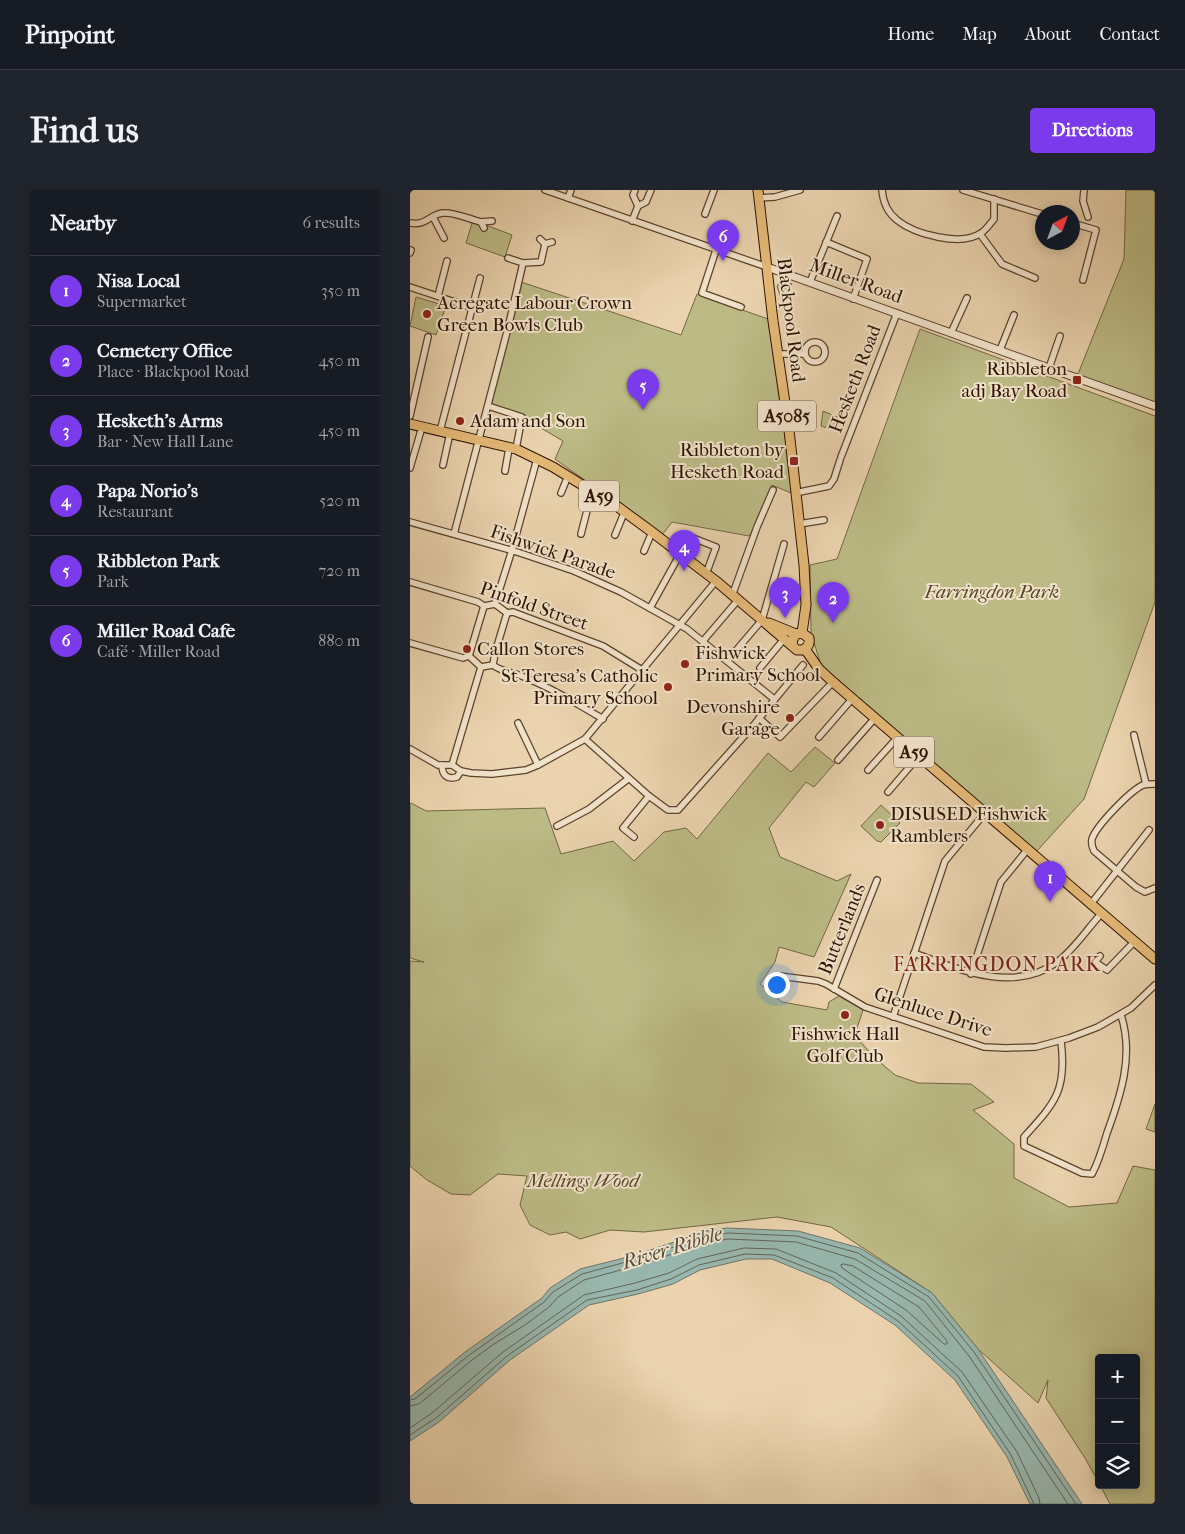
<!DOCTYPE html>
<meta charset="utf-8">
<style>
:root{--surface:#171b24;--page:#20242c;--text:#f1f3f6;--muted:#9ea1a6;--line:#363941;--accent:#7c3aed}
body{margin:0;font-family:"IM FELL French Canon",serif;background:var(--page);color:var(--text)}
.controls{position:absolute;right:15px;bottom:15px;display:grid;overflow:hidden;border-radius:5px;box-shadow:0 2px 12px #0003}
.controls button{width:45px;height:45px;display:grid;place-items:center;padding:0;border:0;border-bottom:1px solid var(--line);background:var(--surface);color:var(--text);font:25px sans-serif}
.compass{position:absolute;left:625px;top:15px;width:45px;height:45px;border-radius:50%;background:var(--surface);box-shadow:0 2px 12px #0003;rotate:41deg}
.you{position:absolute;left:366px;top:794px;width:18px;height:18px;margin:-12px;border:4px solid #fff;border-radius:50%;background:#1a73e8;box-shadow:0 0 0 8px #1a73e833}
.badge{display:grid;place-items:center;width:32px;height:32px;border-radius:50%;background:var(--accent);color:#fff;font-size:16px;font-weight:700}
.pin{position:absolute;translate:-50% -41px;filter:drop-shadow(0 1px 2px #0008)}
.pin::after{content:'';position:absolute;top:26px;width:18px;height:15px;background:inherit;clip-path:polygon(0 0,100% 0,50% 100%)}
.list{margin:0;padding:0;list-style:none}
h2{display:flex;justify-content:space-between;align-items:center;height:65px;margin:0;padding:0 20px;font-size:21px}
h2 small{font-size:16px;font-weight:400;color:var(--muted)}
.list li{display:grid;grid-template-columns:32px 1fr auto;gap:15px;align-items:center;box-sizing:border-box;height:70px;padding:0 20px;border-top:1px solid var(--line)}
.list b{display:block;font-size:19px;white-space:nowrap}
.list p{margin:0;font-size:16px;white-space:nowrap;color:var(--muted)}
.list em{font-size:16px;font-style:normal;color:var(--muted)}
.icon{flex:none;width:28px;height:28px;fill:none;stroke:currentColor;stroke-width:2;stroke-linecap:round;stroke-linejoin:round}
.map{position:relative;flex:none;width:745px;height:1314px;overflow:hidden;border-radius:5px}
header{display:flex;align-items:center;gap:30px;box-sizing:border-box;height:70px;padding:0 25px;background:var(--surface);border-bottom:1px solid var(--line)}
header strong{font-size:24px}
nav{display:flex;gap:28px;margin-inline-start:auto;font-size:18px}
.intro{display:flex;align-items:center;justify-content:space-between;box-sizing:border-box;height:120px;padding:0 30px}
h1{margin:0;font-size:35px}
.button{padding:12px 22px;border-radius:5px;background:var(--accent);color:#fff;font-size:18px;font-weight:700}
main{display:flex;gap:30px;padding:0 30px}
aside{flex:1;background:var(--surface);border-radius:5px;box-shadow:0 2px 12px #0003}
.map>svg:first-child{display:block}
</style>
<header>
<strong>Pinpoint</strong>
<nav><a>Home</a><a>Map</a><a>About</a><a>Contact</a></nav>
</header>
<div class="intro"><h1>Find us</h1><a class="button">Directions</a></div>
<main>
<aside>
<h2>Nearby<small>6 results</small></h2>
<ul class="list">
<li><span class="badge">1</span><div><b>Nisa Local</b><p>Supermarket</p></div><em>350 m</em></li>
<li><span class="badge">2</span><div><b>Cemetery Office</b><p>Place · Blackpool Road</p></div><em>450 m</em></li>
<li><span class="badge">3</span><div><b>Hesketh's Arms</b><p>Bar · New Hall Lane</p></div><em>450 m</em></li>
<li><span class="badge">4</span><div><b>Papa Norio's</b><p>Restaurant</p></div><em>520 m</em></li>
<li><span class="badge">5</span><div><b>Ribbleton Park</b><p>Park</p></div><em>720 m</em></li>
<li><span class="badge">6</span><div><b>Miller Road Cafe</b><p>Café · Miller Road</p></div><em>880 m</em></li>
</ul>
</aside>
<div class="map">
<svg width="745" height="1314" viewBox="0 0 745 1314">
<rect width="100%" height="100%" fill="#ead3ae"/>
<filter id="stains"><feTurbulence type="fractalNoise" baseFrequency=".004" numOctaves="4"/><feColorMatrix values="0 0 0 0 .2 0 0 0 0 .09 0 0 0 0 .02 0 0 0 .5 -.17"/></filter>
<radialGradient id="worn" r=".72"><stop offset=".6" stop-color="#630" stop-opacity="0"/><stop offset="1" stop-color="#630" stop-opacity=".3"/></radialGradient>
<g fill="#bcbb86" stroke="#746643">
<polygon points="716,0 745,0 745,215 668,184 714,69"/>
<polygon points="63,30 102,45 95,67 56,53"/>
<polygon points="372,90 382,94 371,108 367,96"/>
<polygon points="111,92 271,145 287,104 358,129 380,282 381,303 362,295 345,338 339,346 262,332 252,345 145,269 153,251 109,225 80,215"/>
<polygon points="6,107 36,116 26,145 0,136"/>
<polygon points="510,139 745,226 745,412 674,609 626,662 411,475 401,443 400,375 427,369"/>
<polygon points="413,221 427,227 429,231 425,240 411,236"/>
<polygon points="405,557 425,573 404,597 396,592 359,638 370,667 427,691 441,684 404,767 369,757 365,772 350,794 372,812 417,820 419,812 429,806 453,820 446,841 448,849 465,868 485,885 508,893 561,894 584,912 563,920 604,954 604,988 659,1017 707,1013 723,976 745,980 745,1314 700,1314 690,1295 726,1295 726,1168 689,1168 689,1293 675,1268 636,1208 638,1190 628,1213 568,1159 522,1103 421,1037 367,1027 234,1042 200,1040 170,1049 156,1042 140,1045 120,1035 110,1015 117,986 88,984 60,1005 41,1004 17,990 0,976 0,771 14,772 0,768 0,614 1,613 16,621 135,618 151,664 203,651 224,671 254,642 276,638 287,649 358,563 381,582"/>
<polygon points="471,615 490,633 471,652 467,651 451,636"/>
<polygon points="745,914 745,942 736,939"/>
</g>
<polygon fill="#98b7ae" stroke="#6d7568" points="317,1038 388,1041 450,1058 522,1103 568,1159 672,1314 620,1314 597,1267 545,1190 485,1135 420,1093 362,1069 336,1069 290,1080 263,1094 228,1104 179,1115 100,1170 29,1232 0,1251 0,1207 55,1162 132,1108 140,1098 170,1079 226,1065 296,1041"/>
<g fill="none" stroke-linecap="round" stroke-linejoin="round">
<g stroke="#626457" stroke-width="1">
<polygon points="434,1074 443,1076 509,1117 537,1151 537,1154 534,1154 496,1120 432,1078 431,1075"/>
<polyline points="0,1210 5,1209 58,1166 134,1112 143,1102 172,1084 227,1069 298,1046 318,1043 387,1046 448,1063 519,1107 564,1162 666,1314"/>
<polyline points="0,1216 9,1214 62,1170 84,1154 115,1135 139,1117 148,1107 174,1090 229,1075 299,1052 318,1049 386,1052 445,1069 515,1111 559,1166 658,1314"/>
<polyline points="0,1238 22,1223 93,1162 174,1105 225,1093 259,1083 287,1069 334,1058 366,1059 426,1083 491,1126 552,1182 607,1262 629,1308 630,1314"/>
<polyline points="0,1245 26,1228 97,1166 177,1110 227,1100 261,1089 289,1075 335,1064 364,1065 423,1088 488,1131 548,1186 601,1265 624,1314"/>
</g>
<g stroke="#5c422c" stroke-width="8">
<g id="minor">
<polyline points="135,0 357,77"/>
<polyline points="225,0 223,5 228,16"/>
<path d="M472,0C473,12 478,23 487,30C504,44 551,57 571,43C576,40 580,34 584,29V9"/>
<polyline points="553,0 632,24"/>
<polyline points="674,0 673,11 678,27"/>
<polyline points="158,8 161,0"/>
<polyline points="349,8 365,7 390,0"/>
<polyline points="295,24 304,0"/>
<polyline points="23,27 34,48"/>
<polyline points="222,31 228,16 236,12 241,0"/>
<polyline points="71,32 82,31"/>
<path d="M0,33C17,36 20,24 33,23C45,22 59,29 71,32L74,38"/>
<polyline points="662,33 686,40 673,90"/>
<polyline points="570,44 592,74 625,88"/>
<polyline points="130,49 135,54 142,52"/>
<polyline points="416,52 457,69 443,109"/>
<polyline points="306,60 292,103 331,117"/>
<polyline points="0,63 1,60"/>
<polyline points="113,73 131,72 135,54"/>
<polyline points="400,92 427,26"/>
<polyline points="0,97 63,118"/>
<polyline points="28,106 37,71"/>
<polyline points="541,143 557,108"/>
<circle cx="405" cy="162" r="10"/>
<polyline points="590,160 604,125"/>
<polyline points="368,164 395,164"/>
<polyline points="639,178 650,146"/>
<polyline points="78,216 112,227 106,259"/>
<polyline points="0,226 18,147"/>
<polyline points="30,241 70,88"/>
<polyline points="431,267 487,123"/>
<polyline points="33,275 40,243"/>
<polyline points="0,278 12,237"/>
<polyline points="95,281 99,258"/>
<polyline points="151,303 158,286"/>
<polyline points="385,303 419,296 424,289 430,270"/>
<polyline points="0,332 104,361 164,381 211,402 277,439 364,509"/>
<polyline points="389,334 414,330"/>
<polyline points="44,344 98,138 113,73 98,68"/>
<polyline points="171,344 182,301"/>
<polyline points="205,345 214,323"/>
<polyline points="283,348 306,357 296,384"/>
<polyline points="234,361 242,342"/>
<polyline points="0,392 68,412 74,416 85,414 97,423 103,422 193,456 232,480"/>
<polyline points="322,406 347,337 363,300"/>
<polyline points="85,414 102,360 127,269"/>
<polyline points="240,418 270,364"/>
<polyline points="293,451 328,410"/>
<polyline points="0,453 53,468 59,466"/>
<path d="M59,466L71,477L83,475C90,481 100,482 109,485C138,496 166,513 193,529"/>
<polyline points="59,466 74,416"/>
<polyline points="317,471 352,430 374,354"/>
<polyline points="83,475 85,463 97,423"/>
<polyline points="350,478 374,449"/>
<polyline points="349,528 370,547 423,492"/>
<polyline points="108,533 128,575"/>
<polyline points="724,545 736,594"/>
<polyline points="409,547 442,509"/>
<polyline points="175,549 239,606"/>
<polyline points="0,559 28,575 42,575"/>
<polyline points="428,570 465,528"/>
<path d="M32,575C32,585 37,590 47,587L51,581"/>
<polyline points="42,575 51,581 61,583 82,584 116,580 128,575 175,549 306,391"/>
<polyline points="42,575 71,477"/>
<polyline points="458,580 487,548"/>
<path d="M745,594C741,594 737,594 733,595C720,601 686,636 682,649C681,654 682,657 684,661L726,697L735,702L745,698"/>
<polyline points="478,602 509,566"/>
<polyline points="147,636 179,619 218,589"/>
<polyline points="224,647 213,638 239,606 258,620 268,620 343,536 393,475"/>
<polyline points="680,715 739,640"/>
<path d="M504,763C547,779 605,804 647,772C664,760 677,739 691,724"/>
<polyline points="685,772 697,780 724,752"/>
<polyline points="681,777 690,766"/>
<polyline points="561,784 591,692 617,660"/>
<polyline points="370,786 408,791 416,794 455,817 574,857 596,858 626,857 659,848 688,837 721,818 745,795"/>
<polyline points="424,799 467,690"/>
<polyline points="483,827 535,671 575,623"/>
<path d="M651,851C657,900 646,912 614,947V956L672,983L682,984C689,971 693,957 697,943C711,905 724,865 711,825"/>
</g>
</g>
<g stroke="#5c422c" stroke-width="9">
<polyline id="tertiary" points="357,77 745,216"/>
</g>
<g stroke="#2c1200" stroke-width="11">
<g id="trunk">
<polyline points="348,0 363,131 379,240 394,375 396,415 392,443"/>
<path d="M0,234L106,259L143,277L208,317L242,342L306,391L387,460H392C398,458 400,454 399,448L392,443L386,444L382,451L383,456"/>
<polyline points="359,433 386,444"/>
<polyline points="395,459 409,479 423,492 745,769"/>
</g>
</g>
<use href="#minor" stroke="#f1e2ca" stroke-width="5.5"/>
<use href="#tertiary" stroke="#f1e2ca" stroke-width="7"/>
<use href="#trunk" stroke="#e5ba77" stroke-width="9"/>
</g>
<g fill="#8f2418" stroke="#f1e2ca" stroke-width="2">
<circle cx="17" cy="124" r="5"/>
<rect x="662" y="185" width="10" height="10" rx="2.5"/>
<circle cx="50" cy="231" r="5"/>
<rect x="379" y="266" width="10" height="10" rx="2.5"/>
<circle cx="57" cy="459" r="5"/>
<circle cx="275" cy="474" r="5"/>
<circle cx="258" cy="497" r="5"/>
<circle cx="380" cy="528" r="5"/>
<circle cx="470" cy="635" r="5"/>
<circle cx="435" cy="825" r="5"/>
</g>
<g text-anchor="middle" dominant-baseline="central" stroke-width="4" stroke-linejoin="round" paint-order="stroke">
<g fill="#f1e2ca" stroke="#67503d" stroke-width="1">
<rect x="348" y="210.5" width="58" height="31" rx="4"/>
<rect x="169" y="290.5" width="40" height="31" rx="4"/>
<rect x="484" y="546.5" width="40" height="31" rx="4"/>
</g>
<g font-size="18" font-weight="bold" fill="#2c1200">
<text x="377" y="226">A5085</text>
<text x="189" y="306">A59</text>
<text x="504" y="562">A59</text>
</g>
<g font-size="19" fill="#2c1200" stroke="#f1e2ca">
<text transform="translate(446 91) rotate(20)">Miller Road</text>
<text transform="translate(381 130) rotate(83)">Blackpool Road</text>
<text transform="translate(445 189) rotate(-69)">Hesketh Road</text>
<text transform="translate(143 362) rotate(19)">Fishwick Parade</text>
<text transform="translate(124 416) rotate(19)">Pinfold Street</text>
<text transform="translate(432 739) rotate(-68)">Butterlands</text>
<text transform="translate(523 822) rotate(18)">Glenluce Drive</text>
</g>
<g font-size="19" fill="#2c1200" stroke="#f1e2ca" text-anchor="start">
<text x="27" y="113">Acregate Labour Crown<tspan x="27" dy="22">Green Bowls Club</tspan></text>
<text x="657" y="179" text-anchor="end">Ribbleton<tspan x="657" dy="22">adj Bay Road</tspan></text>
<text x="60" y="231">Adam and Son</text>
<text x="374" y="260" text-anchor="end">Ribbleton by<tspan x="374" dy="22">Hesketh Road</tspan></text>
<text x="67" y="459">Callon Stores</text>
<text x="285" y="463">Fishwick<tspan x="285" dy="22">Primary School</tspan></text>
<text x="248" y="486" text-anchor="end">St Teresa's Catholic<tspan x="248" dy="22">Primary School</tspan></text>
<text x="370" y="517" text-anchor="end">Devonshire<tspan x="370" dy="22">Garage</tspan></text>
<text x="480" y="624">DISUSED Fishwick<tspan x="480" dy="22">Ramblers</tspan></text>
<text x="435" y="844" text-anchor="middle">Fishwick Hall<tspan x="435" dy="22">Golf Club</tspan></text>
</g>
<g font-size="19" font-style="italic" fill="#574528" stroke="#f1e2ca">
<text x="582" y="402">Farringdon Park</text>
<text x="173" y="991">Mellings Wood</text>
</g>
<g font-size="20" letter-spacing="1" fill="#7a1f14" stroke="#f1e2ca">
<text x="587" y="774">FARRINGDON PARK</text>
</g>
<g font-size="20" font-style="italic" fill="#524c3d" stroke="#f1e2ca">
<text transform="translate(262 1058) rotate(-17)">River Ribble</text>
</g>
</g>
<rect width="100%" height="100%" filter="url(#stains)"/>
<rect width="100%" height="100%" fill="url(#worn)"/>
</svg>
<div class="controls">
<button>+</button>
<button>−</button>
<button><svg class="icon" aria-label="layers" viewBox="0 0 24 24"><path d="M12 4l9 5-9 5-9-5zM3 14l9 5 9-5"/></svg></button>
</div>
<svg class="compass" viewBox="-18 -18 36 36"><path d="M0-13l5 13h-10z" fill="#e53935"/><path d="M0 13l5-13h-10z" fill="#9ea1a6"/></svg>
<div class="you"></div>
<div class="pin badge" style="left:640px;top:712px">1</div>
<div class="pin badge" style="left:423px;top:433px">2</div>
<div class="pin badge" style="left:375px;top:428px">3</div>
<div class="pin badge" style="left:274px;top:381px">4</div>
<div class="pin badge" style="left:233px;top:220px">5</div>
<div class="pin badge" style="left:313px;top:71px">6</div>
</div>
</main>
